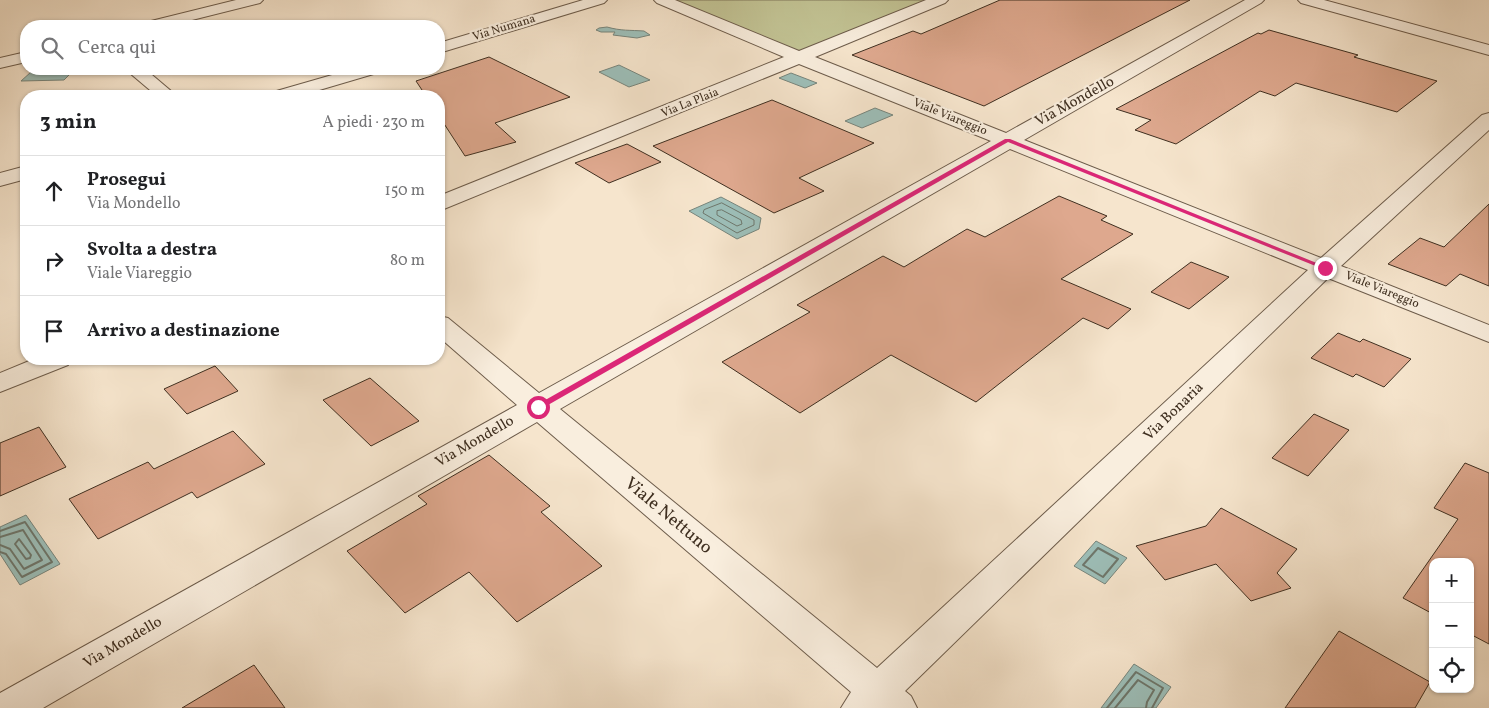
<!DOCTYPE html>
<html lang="it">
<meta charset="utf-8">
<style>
:root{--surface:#fff;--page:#f6f6f6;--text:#202124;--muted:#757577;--line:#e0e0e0}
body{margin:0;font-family:Vollkorn,serif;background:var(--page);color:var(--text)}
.controls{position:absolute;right:15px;bottom:15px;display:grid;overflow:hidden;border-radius:10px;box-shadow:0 1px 4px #0004}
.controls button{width:45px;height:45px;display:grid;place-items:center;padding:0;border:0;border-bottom:1px solid var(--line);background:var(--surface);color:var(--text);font:25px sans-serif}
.stop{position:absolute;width:15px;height:15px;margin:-11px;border:4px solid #db2777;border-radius:50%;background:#fff}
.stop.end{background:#db2777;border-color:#fff;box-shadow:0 1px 5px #0008}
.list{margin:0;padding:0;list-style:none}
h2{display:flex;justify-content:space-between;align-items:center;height:65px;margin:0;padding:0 20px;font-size:21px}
h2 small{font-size:16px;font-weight:400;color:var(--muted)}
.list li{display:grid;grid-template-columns:32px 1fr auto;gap:15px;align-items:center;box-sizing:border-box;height:70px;padding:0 20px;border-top:1px solid var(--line)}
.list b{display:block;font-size:19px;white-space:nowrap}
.list p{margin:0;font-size:16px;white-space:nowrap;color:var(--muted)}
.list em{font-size:16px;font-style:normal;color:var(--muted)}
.icon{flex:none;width:28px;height:28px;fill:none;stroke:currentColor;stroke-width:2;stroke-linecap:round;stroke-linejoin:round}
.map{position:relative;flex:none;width:1489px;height:708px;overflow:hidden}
.search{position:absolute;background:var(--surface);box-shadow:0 1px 4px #0004;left:20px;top:20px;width:425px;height:55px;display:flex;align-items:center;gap:12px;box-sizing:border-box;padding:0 18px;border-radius:20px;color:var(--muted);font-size:19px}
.panel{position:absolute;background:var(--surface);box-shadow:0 1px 4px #0004;left:20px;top:90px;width:425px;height:275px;border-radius:20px}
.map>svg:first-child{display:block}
</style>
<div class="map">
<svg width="1489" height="708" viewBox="0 0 1489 708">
<rect width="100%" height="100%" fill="#f6e5cd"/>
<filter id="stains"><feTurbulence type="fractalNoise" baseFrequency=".004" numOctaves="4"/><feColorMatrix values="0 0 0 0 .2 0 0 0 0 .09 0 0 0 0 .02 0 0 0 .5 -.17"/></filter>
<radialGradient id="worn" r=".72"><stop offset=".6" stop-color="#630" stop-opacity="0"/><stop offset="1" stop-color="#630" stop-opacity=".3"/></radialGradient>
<polygon fill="#c2c394" stroke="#80795a" points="662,0 940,0 801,58"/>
<g fill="#9dbfb9" stroke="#77857c">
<path d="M607,27C621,31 630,30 644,31L650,35L637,38L613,35L615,32H601L596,30L599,28Z"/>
<polygon points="619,65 650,80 629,87 599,72"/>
<polygon points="74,70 64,80 21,81 31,72"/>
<polygon points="791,73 817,83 805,88 779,78"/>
<polygon points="875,108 893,115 862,128 845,121"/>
<polygon points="721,197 761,218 759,229 737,239 689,211"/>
<polygon points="26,515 60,564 20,585 0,554 0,527"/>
<polygon points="1096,541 1127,558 1105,584 1074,566"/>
<polygon points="1134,664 1171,687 1156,708 1101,708"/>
</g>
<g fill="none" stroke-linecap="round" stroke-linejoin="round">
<g stroke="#6e776c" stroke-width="1">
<polygon points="722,203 754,220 754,225 737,233 703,213 704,210"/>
<polygon points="722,210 741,220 742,224 737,226 717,215 717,211"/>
</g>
<g stroke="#6e776c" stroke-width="2">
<polyline points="0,531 25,522 52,562 22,577 6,554 0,552"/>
<polyline points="0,537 23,530 42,560 24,569 10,549 0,545"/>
<polygon points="19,539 31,555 30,558 26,559 15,544"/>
<polygon points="1098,548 1118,559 1103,577 1083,565"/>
<polyline points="1107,708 1136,672 1163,688 1152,708"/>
<polyline points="1115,708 1138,680 1154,690 1147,702 1146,708"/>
</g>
</g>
<g fill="#dea88e" stroke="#3f2f20">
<polygon points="1000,0 1190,0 984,106 852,55 913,31 921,34"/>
<polygon points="1269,30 1358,55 1354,57 1437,81 1397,112 1296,83 1275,96 1260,91 1176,144 1135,130 1151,120 1116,109 1258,33 1261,34"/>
<polygon points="489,57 570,97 495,123 516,142 465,156 439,116 439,96 426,96 416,81"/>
<polygon points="772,100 874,143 799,178 824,191 774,213 653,146"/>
<polygon points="627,144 661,162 609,183 575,163"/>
<polygon points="1059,196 1107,216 1101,220 1133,234 1061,279 1131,309 1108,329 1083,318 976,402 891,355 800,413 722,362 810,312 797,305 883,256 904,267 967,229 985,237"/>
<polygon points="1489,204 1489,286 1460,274 1446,286 1388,264 1420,238 1444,247"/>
<polygon points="1191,262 1229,277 1189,309 1151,292"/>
<polygon points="1338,333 1360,342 1363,339 1411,359 1384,387 1356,374 1353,377 1311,358"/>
<polygon points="215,366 238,391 187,414 164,389"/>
<polygon points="370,378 419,421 371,446 323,400"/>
<polygon points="1314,414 1349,430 1308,476 1272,458"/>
<polygon points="39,427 66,467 0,496 0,443"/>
<polygon points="233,431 265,464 197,498 192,492 98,539 69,499 148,462 154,469"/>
<polygon points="489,455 550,506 541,512 602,566 517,622 469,572 405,613 347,551 427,504 418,496"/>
<polygon points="1465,463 1489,473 1489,644 1470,634 1470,562 1433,562 1433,614 1403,598 1458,519 1434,508"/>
<polygon points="1221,508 1297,549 1277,573 1291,588 1251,601 1216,564 1165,580 1136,546 1206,526"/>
<polygon points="1339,631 1430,682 1415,708 1285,708"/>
<polygon points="254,665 285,708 182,708"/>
</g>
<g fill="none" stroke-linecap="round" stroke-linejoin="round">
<g stroke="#6d5c4b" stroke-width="2">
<g id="minor">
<polygon points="236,0 263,0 260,3 168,26 141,26 143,23"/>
<polygon points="583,0 607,0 604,3 439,53 439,43"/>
<path d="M654,0H675L799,51L926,0H948L945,3L815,57L1006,133L1245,0H1264L1261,3L1024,140L1321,258L1482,115L1489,113V130L1341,266L1489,325V342L1328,278L905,691L911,696L917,708H841L851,692L537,422L43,708H0V693L517,405L439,337V316L448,318L539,393L991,141L799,64L439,211V196L784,57L657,3ZM1010,149L1308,270L877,668L560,409Z"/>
<polygon points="1298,0 1324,0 1489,45 1489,55 1301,3"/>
<polygon points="26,52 26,62 0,68 0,58"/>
<polygon points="125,69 145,69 177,96 157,96"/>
<polygon points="353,69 380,69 377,73 299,96 271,96 273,92"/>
<polygon points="26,166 26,179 0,186 0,173"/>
<polygon points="34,359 72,359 68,365 0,392 0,373"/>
</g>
</g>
<use href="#minor" fill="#f9eede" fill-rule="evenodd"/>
</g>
<polygon fill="#db2777" points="1005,139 1010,139 1329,268 1323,269 1008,142 541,409 534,409 533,407"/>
<g text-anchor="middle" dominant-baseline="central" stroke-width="4.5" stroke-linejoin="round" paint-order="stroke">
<g font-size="12" fill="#3f2f20" stroke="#f9eede">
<text transform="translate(504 28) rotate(-17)">Via Numana</text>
<text transform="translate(690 103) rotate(-22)">Via La Plaia</text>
<text transform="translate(950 117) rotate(22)">Viale Viareggio</text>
<text transform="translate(1382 290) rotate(22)">Viale Viareggio</text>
</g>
<g font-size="15" fill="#3f2f20" stroke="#f9eede">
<text transform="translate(1075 102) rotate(-29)">Via Mondello</text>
<text transform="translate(1174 412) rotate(-44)">Via Bonaria</text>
<text transform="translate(475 442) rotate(-30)">Via Mondello</text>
<text transform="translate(123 643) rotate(-30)">Via Mondello</text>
</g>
<g font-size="18" fill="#3f2f20" stroke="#f9eede">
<text transform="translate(668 516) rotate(40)">Viale Nettuno</text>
</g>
</g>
<rect width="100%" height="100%" filter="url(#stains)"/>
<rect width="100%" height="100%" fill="url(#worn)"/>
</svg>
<div class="controls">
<button>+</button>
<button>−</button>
<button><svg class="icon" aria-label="locate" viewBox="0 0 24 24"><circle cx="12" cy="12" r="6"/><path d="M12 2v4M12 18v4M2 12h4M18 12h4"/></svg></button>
</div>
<div class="stop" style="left:538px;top:407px"></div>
<div class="stop end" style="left:1325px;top:268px"></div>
<div class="search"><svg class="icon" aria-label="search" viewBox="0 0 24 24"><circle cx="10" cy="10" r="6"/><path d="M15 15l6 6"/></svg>Cerca qui</div>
<section class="panel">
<h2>3 min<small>A piedi · 230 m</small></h2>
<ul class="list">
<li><svg class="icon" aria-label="ahead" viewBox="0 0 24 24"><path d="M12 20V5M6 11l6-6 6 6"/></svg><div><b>Prosegui</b><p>Via Mondello</p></div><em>150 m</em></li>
<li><svg class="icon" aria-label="right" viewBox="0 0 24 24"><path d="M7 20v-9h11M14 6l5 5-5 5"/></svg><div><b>Svolta a destra</b><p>Viale Viareggio</p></div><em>80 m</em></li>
<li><svg class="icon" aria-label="arrive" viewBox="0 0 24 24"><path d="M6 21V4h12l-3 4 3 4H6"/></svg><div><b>Arrivo a destinazione</b></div></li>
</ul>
</section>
</div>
